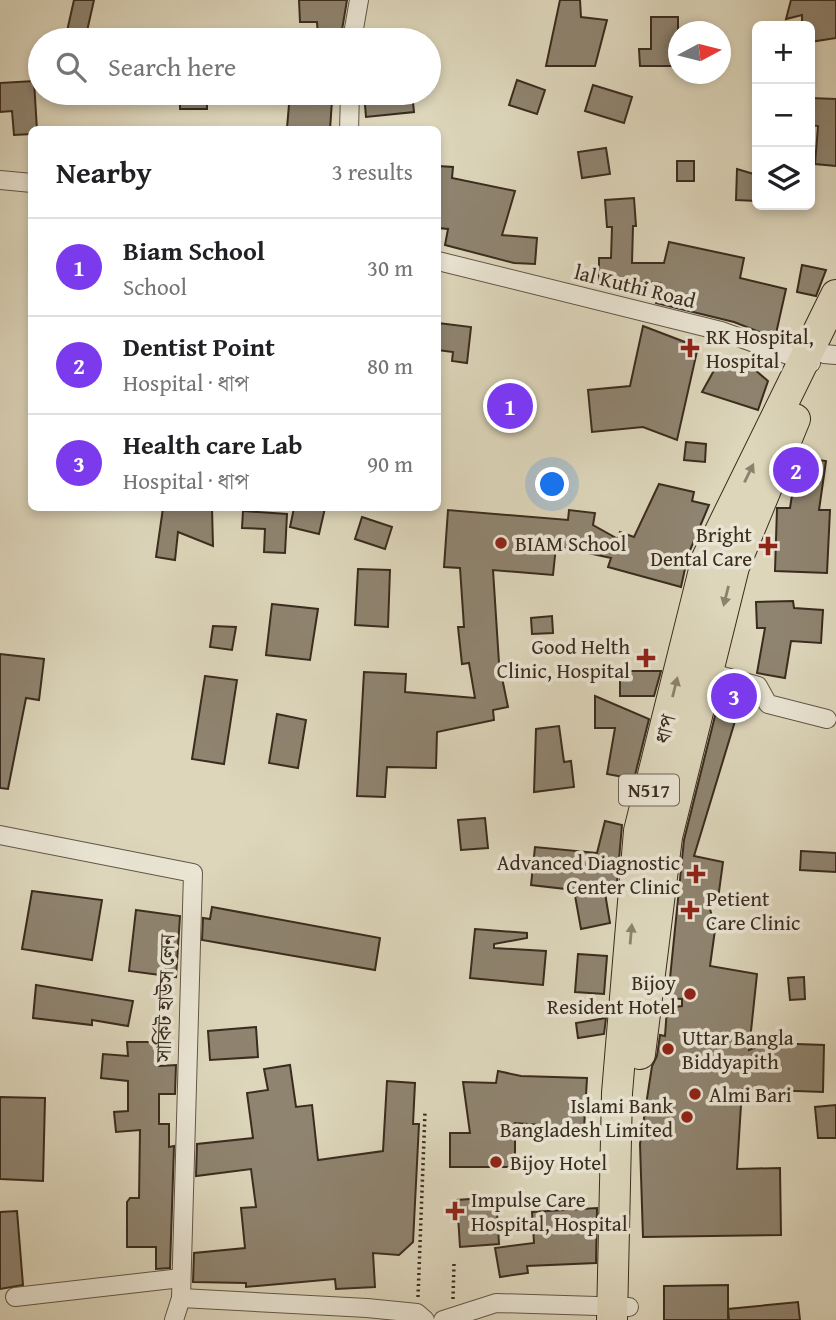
<!DOCTYPE html>
<meta charset="utf-8">
<style>
:root{--surface:#fff;--page:#f2f2f2;--text:#202124;--muted:#757577;--line:#e0e0e0;--accent:#7c3aed}
body{margin:0;font-family:"Gentium Book Plus","Noto Serif Bengali",serif;background:var(--page);color:var(--text)}
.controls{position:absolute;right:21px;top:21px;display:grid;overflow:hidden;border-radius:10px;box-shadow:0 4px 10px #0003}
.controls button{width:63px;height:63px;display:grid;place-items:center;padding:0;border:0;border-bottom:2px solid var(--line);background:var(--surface);color:var(--text);font:35px sans-serif}
.compass{position:absolute;left:668px;top:21px;width:63px;height:63px;border-radius:50%;background:var(--surface);box-shadow:0 4px 10px #0003;rotate:83deg}
.you{position:absolute;left:553px;top:485px;width:24px;height:24px;margin:-18px;border:5px solid #fff;border-radius:50%;background:#1a73e8;box-shadow:0 0 0 10px #1a73e833}
.badge{display:grid;place-items:center;width:46px;height:46px;border-radius:50%;background:var(--accent);color:#fff;font-size:23px;font-weight:700}
.pin{position:absolute;translate:-50% -50%;border:4px solid #fff;box-shadow:0 2px 7px #0006}
.list{margin:0;padding:0;list-style:none}
h2{display:flex;justify-content:space-between;align-items:center;height:91px;margin:0;padding:0 28px;font-size:30px}
h2 small{font-size:23px;font-weight:400;color:var(--muted)}
.list li{display:grid;grid-template-columns:46px 1fr auto;gap:21px;align-items:center;box-sizing:border-box;height:98px;padding:0 28px;border-top:2px solid var(--line)}
.list b{display:block;font-size:26px;white-space:nowrap}
.list p{margin:0;font-size:23px;white-space:nowrap;color:var(--muted)}
.list em{font-size:23px;font-style:normal;color:var(--muted)}
.icon{flex:none;width:38px;height:38px;fill:none;stroke:currentColor;stroke-width:2;stroke-linecap:round;stroke-linejoin:round}
.map{position:relative;flex:none;width:836px;height:1320px;overflow:hidden}
.search{position:absolute;background:var(--surface);box-shadow:0 4px 10px #0003;left:28px;top:28px;width:413px;height:77px;display:flex;align-items:center;gap:18px;box-sizing:border-box;padding:0 24px;border-radius:38px;color:var(--muted);font-size:26px}
.panel{position:absolute;background:var(--surface);box-shadow:0 4px 10px #0003;left:28px;top:126px;width:413px;height:385px;border-radius:10px}
.map>svg:first-child{display:block}
</style>
<div class="map">
<svg width="836" height="1320" viewBox="0 0 836 1320">
<rect width="100%" height="100%" fill="#ddd6bb"/>
<filter id="stains"><feTurbulence type="fractalNoise" baseFrequency=".00286" numOctaves="4"/><feColorMatrix values="0 0 0 0 .2 0 0 0 0 .09 0 0 0 0 .02 0 0 0 .5 -.17"/></filter>
<radialGradient id="worn" r=".72"><stop offset=".6" stop-color="#630" stop-opacity="0"/><stop offset="1" stop-color="#630" stop-opacity=".3"/></radialGradient>
<g fill="#8f8470" stroke="#3a2c1e" stroke-width="2">
<polygon points="74,0 94,0 85,40 65,40"/>
<polygon points="299,0 347,0 341,36 318,36 317,22 300,22"/>
<polygon points="560,0 580,0 581,17 607,20 595,66 546,66"/>
<polygon points="791,0 836,0 836,38 810,42 810,26 802,26 802,15 786,19"/>
<polygon points="651,17 678,17 678,66 640,66 639,49 651,49"/>
<polygon points="517,80 545,90 537,114 509,105"/>
<polygon points="34,81 37,130 32,130 32,134 14,135 12,111 0,112 0,83"/>
<polygon points="593,85 632,97 624,123 585,111"/>
<rect x="180" y="93" width="27" height="16"/>
<polygon points="290,93 332,100 330,130 287,128"/>
<polygon points="364,93 412,93 414,112 366,117"/>
<polygon points="810,98 836,99 836,166 815,164 818,126 810,125"/>
<polygon points="606,148 610,174 582,178 578,152"/>
<rect x="677" y="161" width="17" height="20"/>
<polygon points="438,166 453,167 452,178 515,191 502,235 537,238 535,264 514,263 445,245 448,229 438,228"/>
<polygon points="737,169 757,175 757,201 736,200"/>
<polygon points="634,198 636,226 633,226 632,263 664,263 669,242 744,258 740,278 786,289 775,338 734,322 656,303 660,283 599,281 599,258 611,258 612,227 607,227 605,200"/>
<polygon points="802,265 826,270 816,296 797,292"/>
<polygon points="438,323 471,327 467,363 452,361 453,352 438,350"/>
<polygon points="643,326 698,347 677,440 643,427 592,432 588,390 630,386"/>
<polygon points="722,356 754,369 768,381 758,410 702,392"/>
<polygon points="686,442 706,444 705,462 684,460"/>
<polygon points="798,457 826,461 819,510 830,510 827,573 775,571 777,508 790,508"/>
<polygon points="659,484 694,492 692,501 709,505 688,555 681,587 608,567 611,558 556,546 553,575 493,570 499,663 508,707 493,710 494,720 437,732 436,768 387,767 385,797 357,796 364,672 406,674 405,692 475,698 469,663 462,664 458,627 464,627 460,568 444,567 448,510 568,520 569,510 595,513 593,525 618,539 620,532 634,537"/>
<polygon points="163,508 212,508 213,546 178,532 175,560 156,557"/>
<polygon points="294,508 325,508 319,534 290,527"/>
<polygon points="243,511 287,514 285,553 264,552 265,529 242,528"/>
<polygon points="362,517 392,527 385,549 355,539"/>
<polygon points="358,569 390,570 388,627 355,625"/>
<polygon points="793,601 794,608 823,610 821,643 791,641 785,678 757,673 765,628 757,628 756,602"/>
<polygon points="272,604 318,609 310,660 266,655"/>
<polygon points="552,616 553,633 532,634 531,618"/>
<polygon points="213,626 236,627 232,650 210,647"/>
<polygon points="0,654 44,659 39,700 26,698 8,789 0,788"/>
<polygon points="620,671 661,671 654,696 620,696"/>
<polygon points="205,676 237,680 224,764 192,759"/>
<polygon points="722,688 750,696 754,702 749,710 739,708 694,856 723,862 718,899 707,896 715,930 710,966 757,974 749,1050 768,1043 824,1045 823,1092 742,1089 737,1169 780,1168 781,1235 643,1237 640,1144 652,1066 657,1056 660,1035 665,1036 667,1008 682,1006 682,999 668,998 684,840"/>
<polygon points="595,696 649,719 634,779 607,774 615,728 595,728"/>
<polygon points="277,714 306,720 298,768 269,763"/>
<polygon points="559,726 564,762 571,761 574,787 534,792 536,729"/>
<polygon points="485,818 488,848 461,850 458,820"/>
<polygon points="605,821 622,825 616,894 605,893 610,923 581,929 574,890 531,885 535,847 597,853"/>
<polygon points="801,851 836,853 836,872 800,870"/>
<polygon points="32,891 102,900 92,960 22,949"/>
<polygon points="212,907 380,938 375,970 202,940 203,918 210,919"/>
<polygon points="136,910 180,916 176,977 129,971"/>
<polygon points="475,929 527,933 527,938 494,944 494,948 546,951 543,985 470,978"/>
<polygon points="578,954 607,956 604,994 575,992"/>
<polygon points="804,977 805,999 790,1000 788,978"/>
<polygon points="36,985 133,1001 128,1026 92,1020 92,1025 33,1018"/>
<polygon points="606,1018 604,1034 578,1038 576,1023"/>
<polygon points="256,1027 258,1057 210,1060 208,1031"/>
<polygon points="127,1042 159,1042 159,1066 176,1065 175,1094 159,1094 159,1124 169,1124 169,1147 174,1146 170,1268 156,1269 156,1247 127,1247 127,1202 130,1198 139,1198 140,1130 116,1132 114,1112 128,1111 128,1081 101,1078 103,1054 128,1056"/>
<polygon points="290,1065 296,1107 312,1105 318,1160 383,1151 387,1081 415,1083 413,1124 419,1124 413,1242 399,1255 373,1253 375,1287 336,1289 335,1279 246,1287 246,1283 193,1282 194,1253 245,1248 241,1208 256,1207 251,1169 196,1176 197,1144 253,1138 247,1093 268,1090 264,1069"/>
<polygon points="498,1071 521,1076 587,1078 584,1128 515,1123 515,1167 450,1167 450,1133 470,1133 463,1082 496,1083"/>
<polygon points="0,1097 45,1098 43,1181 0,1179"/>
<polygon points="836,1105 836,1138 818,1138 815,1107"/>
<polygon points="496,1197 499,1244 460,1247 457,1200"/>
<polygon points="597,1208 596,1263 527,1266 528,1273 500,1277 495,1248 534,1243 532,1212"/>
<polygon points="17,1211 23,1285 0,1289 0,1212"/>
<polygon points="728,1285 728,1320 664,1320 664,1286"/>
<polygon points="798,1302 800,1320 729,1320 728,1309"/>
</g>
<g fill="none" stroke-linecap="round" stroke-linejoin="round">
<g stroke="#635645" stroke-width="20">
<g id="minor">
<polyline points="352,40 359,0"/>
<polyline points="349,130 350,93"/>
<polyline points="0,180 32,183"/>
<polyline points="438,261 721,331 811,363"/>
<polyline points="824,354 836,355"/>
<polyline points="708,672 758,686 768,704 827,719"/>
<polyline points="0,835 193,873 181,1298 174,1320"/>
<polyline points="15,1297 181,1278"/>
<polyline points="181,1298 367,1308 417,1313 425,1320"/>
<polyline points="443,1320 496,1303 629,1307"/>
</g>
</g>
<g stroke="#3a2c1e" stroke-width="32">
<g id="trunk">
<polyline points="640,1054 667,837 734,567 795,419"/>
<polyline points="612,1320 617,1093 639,831 707,558 836,295"/>
</g>
</g>
<g stroke="#3a2c1e" stroke-width="3.5" stroke-dasharray="2 3.5" stroke-linecap="butt">
<polyline points="418,1297 425,1112"/>
<polyline points="453,1299 454,1264"/>
</g>
<use href="#minor" stroke="#e9e4d3" stroke-width="18"/>
<use href="#trunk" stroke="#ddd6bb" stroke-width="30"/>
</g>
<defs><path id="oneway-solid" d="M-6-.8H1V-3.2L6.5 0L1 3.2V.8H-6Z" transform="scale(1.75)"/></defs>
<g fill="#8c816c">
<use href="#oneway-solid" transform="translate(749 473) rotate(-64)"/>
<use href="#oneway-solid" transform="translate(726 596) rotate(104)"/>
<use href="#oneway-solid" transform="translate(675 687) rotate(-76)"/>
<use href="#oneway-solid" transform="translate(631 934) rotate(-85)"/>
</g>
<g fill="#8f2418" stroke="#e9e4d3" stroke-width="2.5">
<path d="M686.5 337.5h7v7h7v7h-7v7h-7v-7h-7v-7h7z"/>
<circle cx="501" cy="543" r="7"/>
<path d="M764.5 535.5h7v7h7v7h-7v7h-7v-7h-7v-7h7z"/>
<path d="M642.5 647.5h7v7h7v7h-7v7h-7v-7h-7v-7h7z"/>
<path d="M692.5 863.5h7v7h7v7h-7v7h-7v-7h-7v-7h7z"/>
<path d="M686.5 899.5h7v7h7v7h-7v7h-7v-7h-7v-7h7z"/>
<circle cx="690" cy="994" r="7"/>
<circle cx="668" cy="1049" r="7"/>
<circle cx="695" cy="1094" r="7"/>
<circle cx="687" cy="1117" r="7"/>
<circle cx="496" cy="1162" r="7"/>
<path d="M451.5 1200.5h7v7h7v7h-7v7h-7v-7h-7v-7h7z"/>
</g>
<g text-anchor="middle" dominant-baseline="central" stroke-width="7" stroke-linejoin="round" paint-order="stroke">
<rect fill="#e9e4d3" stroke="#6e6354" stroke-width="2" x="619" y="774.5" width="60" height="31" rx="5"/>
<g font-size="19" font-weight="bold" fill="#3a2c1e">
<text x="649" y="790">N517</text>
</g>
<g font-size="21" fill="#3a2c1e" stroke="#e9e4d3">
<text transform="translate(635 286) rotate(14)">lal Kuthi Road</text>
<text transform="translate(665 729) rotate(-76)">ধাপ</text>
<text transform="translate(165 998) rotate(-88)">সার্কিট হাউস লেন</text>
</g>
<g font-size="21" fill="#3a2c1e" stroke="#e9e4d3" text-anchor="start">
<text x="706" y="336">RK Hospital,<tspan x="706" dy="24">Hospital</tspan></text>
<text x="752" y="534" text-anchor="end">Bright<tspan x="752" dy="24">Dental Care</tspan></text>
<text x="515" y="543">BIAM School</text>
<text x="630" y="646" text-anchor="end">Good Helth<tspan x="630" dy="24">Clinic, Hospital</tspan></text>
<text x="680" y="862" text-anchor="end">Advanced Diagnostic<tspan x="680" dy="24">Center Clinic</tspan></text>
<text x="706" y="898">Petient<tspan x="706" dy="24">Care Clinic</tspan></text>
<text x="676" y="982" text-anchor="end">Bijoy<tspan x="676" dy="24">Resident Hotel</tspan></text>
<text x="682" y="1037">Uttar Bangla<tspan x="682" dy="24">Biddyapith</tspan></text>
<text x="709" y="1094">Almi Bari</text>
<text x="673" y="1105" text-anchor="end">Islami Bank<tspan x="673" dy="24">Bangladesh Limited</tspan></text>
<text x="510" y="1162">Bijoy Hotel</text>
<text x="471" y="1199">Impulse Care<tspan x="471" dy="24">Hospital, Hospital</tspan></text>
</g>
</g>
<rect width="100%" height="100%" filter="url(#stains)"/>
<rect width="100%" height="100%" fill="url(#worn)"/>
</svg>
<div class="controls">
<button>+</button>
<button>−</button>
<button><svg class="icon" aria-label="layers" viewBox="0 0 24 24"><path d="M12 4l9 5-9 5-9-5zM3 14l9 5 9-5"/></svg></button>
</div>
<svg class="compass" viewBox="-18 -18 36 36"><path d="M0-13l5 13h-10z" fill="#e53935"/><path d="M0 13l5-13h-10z" fill="#757577"/></svg>
<div class="you"></div>
<div class="pin badge" style="left:510px;top:406px">1</div>
<div class="pin badge" style="left:796px;top:470px">2</div>
<div class="pin badge" style="left:734px;top:696px">3</div>
<div class="search"><svg class="icon" aria-label="search" viewBox="0 0 24 24"><circle cx="10" cy="10" r="6"/><path d="M15 15l6 6"/></svg>Search here</div>
<section class="panel">
<h2>Nearby<small>3 results</small></h2>
<ul class="list">
<li><span class="badge">1</span><div><b>Biam School</b><p>School</p></div><em>30 m</em></li>
<li><span class="badge">2</span><div><b>Dentist Point</b><p>Hospital · ধাপ</p></div><em>80 m</em></li>
<li><span class="badge">3</span><div><b>Health care Lab</b><p>Hospital · ধাপ</p></div><em>90 m</em></li>
</ul>
</section>
</div>
